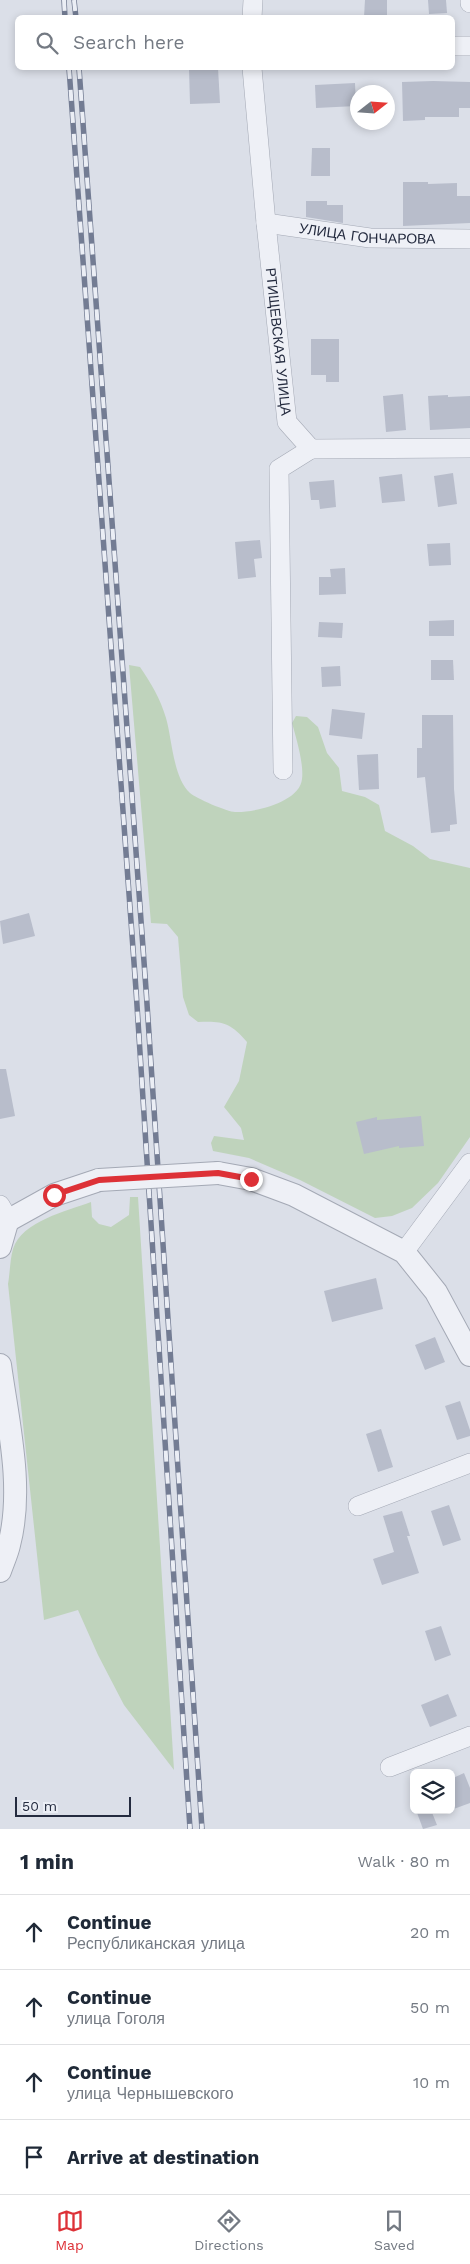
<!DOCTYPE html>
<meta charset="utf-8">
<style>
:root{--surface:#fff;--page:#f6f6f7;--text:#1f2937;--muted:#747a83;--line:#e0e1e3;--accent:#dd3137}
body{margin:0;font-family:"Work Sans",sans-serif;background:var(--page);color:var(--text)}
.controls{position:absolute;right:15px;bottom:15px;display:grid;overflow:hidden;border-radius:8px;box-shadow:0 2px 8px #0003}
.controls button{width:45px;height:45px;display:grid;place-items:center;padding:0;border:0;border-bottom:1px solid var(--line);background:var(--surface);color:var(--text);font:25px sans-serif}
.compass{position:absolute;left:350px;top:85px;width:45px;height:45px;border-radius:50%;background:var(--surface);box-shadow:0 2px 8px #0003;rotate:73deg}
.scale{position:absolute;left:15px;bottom:12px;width:116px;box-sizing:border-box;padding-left:5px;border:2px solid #242b3f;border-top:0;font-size:14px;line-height:18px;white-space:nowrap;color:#242b3f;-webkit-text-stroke:4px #ebeef5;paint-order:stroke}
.stop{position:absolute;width:15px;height:15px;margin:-11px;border:4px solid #dd3137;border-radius:50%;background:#fff}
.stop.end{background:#dd3137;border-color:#fff;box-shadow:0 1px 5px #0008}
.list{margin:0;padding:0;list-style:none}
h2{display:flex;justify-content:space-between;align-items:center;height:65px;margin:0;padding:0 20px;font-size:21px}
h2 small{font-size:16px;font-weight:400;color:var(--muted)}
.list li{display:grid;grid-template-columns:32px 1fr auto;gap:15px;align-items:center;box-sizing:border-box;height:75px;padding:0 20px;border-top:1px solid var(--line)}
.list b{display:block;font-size:19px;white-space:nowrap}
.list p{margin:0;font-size:16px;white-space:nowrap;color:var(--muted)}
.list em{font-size:16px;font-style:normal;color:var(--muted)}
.icon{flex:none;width:28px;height:28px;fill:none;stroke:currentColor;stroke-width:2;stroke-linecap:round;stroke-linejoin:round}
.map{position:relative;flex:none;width:470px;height:1829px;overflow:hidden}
.search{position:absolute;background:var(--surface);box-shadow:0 2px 8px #0003;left:15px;right:15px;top:15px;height:55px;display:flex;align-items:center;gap:12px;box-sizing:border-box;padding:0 18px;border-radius:8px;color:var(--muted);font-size:19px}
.sheet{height:365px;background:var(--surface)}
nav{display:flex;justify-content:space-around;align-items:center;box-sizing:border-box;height:70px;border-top:1px solid var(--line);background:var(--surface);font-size:14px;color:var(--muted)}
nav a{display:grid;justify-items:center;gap:2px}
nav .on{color:var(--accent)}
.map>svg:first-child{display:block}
</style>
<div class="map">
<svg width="470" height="1829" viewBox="0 0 470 1829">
<rect width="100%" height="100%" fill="#dbdfe8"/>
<g fill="#bfd3bc">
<path d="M129,665L140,667C151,683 160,698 166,718C172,738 173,778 190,793C195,798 228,812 235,812C254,813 300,802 302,779C304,764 296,737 292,723L296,716L307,717L318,727L327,753L339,768L342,791L365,797L379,805L385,831L413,846L430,859L470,868V1137L438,1183L412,1208L392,1216L375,1218L300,1180L249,1158L213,1151L211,1143L214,1136L244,1140L241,1128L224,1107L239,1081L247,1042C230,1022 222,1021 198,1022L189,1015L183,997L178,937L167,924L151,923Z"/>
<path d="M130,1197H138L174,1770L124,1705L98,1655L78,1610L44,1620L8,1284C10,1273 10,1259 13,1249C22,1221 67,1211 91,1202L92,1217L99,1224L111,1227L129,1215Z"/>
</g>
<g fill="#b8bdcb">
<polygon points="365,0 387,0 387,18 364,17"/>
<polygon points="428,0 446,0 447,13 429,14"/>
<polygon points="189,68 218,68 220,103 190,104"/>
<polygon points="433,81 470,82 470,108 459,108 459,117 425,117 425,120 403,121 402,82"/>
<polygon points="355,83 356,106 316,108 315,85"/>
<polygon points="312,148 330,148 330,176 311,176"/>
<polygon points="403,182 428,182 428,184 457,183 457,196 470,196 470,223 403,226"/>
<polygon points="306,201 327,201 327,205 343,205 343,223 306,217"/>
<polygon points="311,339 339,339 339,382 326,382 326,375 311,375"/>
<polygon points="403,394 406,430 386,432 383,396"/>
<polygon points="448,395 448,397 470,396 470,428 430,430 428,396"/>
<polygon points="453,473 457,504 438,507 434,476"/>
<polygon points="402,474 405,501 382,503 379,477"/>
<polygon points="334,480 336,507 320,509 319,500 311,500 309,482"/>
<polygon points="260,540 262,558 254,559 256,577 238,579 235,542"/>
<polygon points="450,543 451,565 429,566 427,544"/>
<polygon points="345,568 346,594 319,595 319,577 331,577 330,569"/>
<polygon points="454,620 454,636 429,636 429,621"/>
<polygon points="319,622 343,623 342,638 318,637"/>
<polygon points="431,660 453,660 454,680 431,680"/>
<polygon points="340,666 341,686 322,687 321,667"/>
<polygon points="332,709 365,713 362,739 329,735"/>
<polygon points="422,715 453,715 454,789 457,824 450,825 450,831 431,833 425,777 417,778 417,748 422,748"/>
<polygon points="378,754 379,789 359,790 357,755"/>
<polygon points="29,913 35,936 3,944 0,921"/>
<polygon points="0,1069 6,1069 15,1116 0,1119"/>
<polygon points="421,1116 424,1146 399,1148 399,1146 364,1154 356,1122 377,1117 377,1120"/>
<polygon points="376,1278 383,1309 332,1322 324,1291"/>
<polygon points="435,1337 445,1362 425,1370 415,1345"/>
<polygon points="460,1401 470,1430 470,1436 457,1440 445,1406"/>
<polygon points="381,1429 393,1467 378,1472 366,1434"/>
<polygon points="449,1505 461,1540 443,1546 431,1511"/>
<polygon points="402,1511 410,1536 407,1536 419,1573 382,1585 373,1559 394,1552 383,1516"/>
<polygon points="441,1626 451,1655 435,1661 425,1631"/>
<polygon points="448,1694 457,1716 430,1727 421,1705"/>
<polygon points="464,1773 470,1788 470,1803 451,1810 451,1779"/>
<polygon points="416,1810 431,1810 437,1825 423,1829"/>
</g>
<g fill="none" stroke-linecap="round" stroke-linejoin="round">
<g stroke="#a4a9b5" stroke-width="20">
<g id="minor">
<polyline points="470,0 470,3"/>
<polyline points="252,18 253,0"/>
<polyline points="452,46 470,46"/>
<path id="s1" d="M252,68L266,223L287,422L311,449L279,469L283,770"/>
<path id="s2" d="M266,223L370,238L470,239"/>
<polyline points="311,449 470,448"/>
<polyline points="0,1205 8,1219"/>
<polyline points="404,1252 470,1163"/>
<polyline points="358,1506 470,1463"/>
<polyline points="390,1767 470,1736"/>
</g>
</g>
<g stroke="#a4a9b5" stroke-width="24">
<g id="tertiary">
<polyline points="218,1173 251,1179 294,1195 404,1252 436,1292 470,1355"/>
<polyline points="0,1225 54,1195 99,1180"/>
<polyline points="0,1247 8,1219"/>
<path d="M0,1365C8,1423 24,1488 9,1545C7,1554 3,1562 0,1571"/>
</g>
</g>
<use href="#minor" stroke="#eef0f6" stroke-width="19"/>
<use href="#tertiary" stroke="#eef0f6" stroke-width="22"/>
<g stroke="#737c93" stroke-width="5.5">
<g id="rail">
<polyline points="64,0 65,18"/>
<polyline points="74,0 76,18"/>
<polyline points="69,68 136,990 190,1829"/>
<polyline points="79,68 146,989 202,1829"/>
</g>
</g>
<use href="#rail" stroke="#ebeef5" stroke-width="4" stroke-dasharray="11" stroke-linecap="butt"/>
<g stroke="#a4a9b5" stroke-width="24" stroke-linecap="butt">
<polyline id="tertiary-bridge" points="99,1180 218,1173"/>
</g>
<use href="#tertiary-bridge" stroke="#eef0f6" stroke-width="22"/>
</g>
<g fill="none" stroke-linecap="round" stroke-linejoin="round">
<polyline stroke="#dd3137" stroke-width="6" points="54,1195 99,1180 218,1173 251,1179"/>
</g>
<g text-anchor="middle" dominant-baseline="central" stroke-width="4.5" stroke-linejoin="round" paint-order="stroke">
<g font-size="14" fill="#242b3f" stroke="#ebeef5">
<text stroke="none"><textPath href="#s2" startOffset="102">УЛИЦА ГОНЧАРОВА</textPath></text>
<text stroke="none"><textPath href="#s1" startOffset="275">РТИЩЕВСКАЯ УЛИЦА</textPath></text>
</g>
</g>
</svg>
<div class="controls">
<button><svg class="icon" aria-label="layers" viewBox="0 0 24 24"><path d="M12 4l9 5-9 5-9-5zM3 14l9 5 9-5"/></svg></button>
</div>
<svg class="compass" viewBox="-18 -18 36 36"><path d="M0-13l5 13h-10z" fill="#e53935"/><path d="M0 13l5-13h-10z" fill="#747a83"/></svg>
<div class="scale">50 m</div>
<div class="stop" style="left:54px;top:1195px"></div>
<div class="stop end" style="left:251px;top:1179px"></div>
<div class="search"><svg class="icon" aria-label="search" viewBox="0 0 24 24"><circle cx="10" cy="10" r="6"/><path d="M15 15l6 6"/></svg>Search here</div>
</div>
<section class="sheet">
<h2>1 min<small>Walk · 80 m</small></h2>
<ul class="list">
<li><svg class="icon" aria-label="ahead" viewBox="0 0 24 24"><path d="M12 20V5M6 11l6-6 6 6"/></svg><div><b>Continue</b><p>Республиканская улица</p></div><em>20 m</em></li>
<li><svg class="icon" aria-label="ahead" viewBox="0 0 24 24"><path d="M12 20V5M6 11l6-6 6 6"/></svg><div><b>Continue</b><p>улица Гоголя</p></div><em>50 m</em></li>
<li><svg class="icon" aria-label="ahead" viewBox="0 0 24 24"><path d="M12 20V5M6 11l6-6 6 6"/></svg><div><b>Continue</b><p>улица Чернышевского</p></div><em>10 m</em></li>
<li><svg class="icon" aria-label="arrive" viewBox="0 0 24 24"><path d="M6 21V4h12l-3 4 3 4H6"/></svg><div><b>Arrive at destination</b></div></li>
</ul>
</section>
<nav>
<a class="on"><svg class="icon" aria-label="map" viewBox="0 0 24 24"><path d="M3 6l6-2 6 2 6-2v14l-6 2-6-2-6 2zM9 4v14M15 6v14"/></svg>Map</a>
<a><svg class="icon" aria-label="directions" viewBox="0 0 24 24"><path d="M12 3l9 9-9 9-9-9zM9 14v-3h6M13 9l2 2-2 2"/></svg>Directions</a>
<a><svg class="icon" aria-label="saved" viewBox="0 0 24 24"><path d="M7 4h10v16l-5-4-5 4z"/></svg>Saved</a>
</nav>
